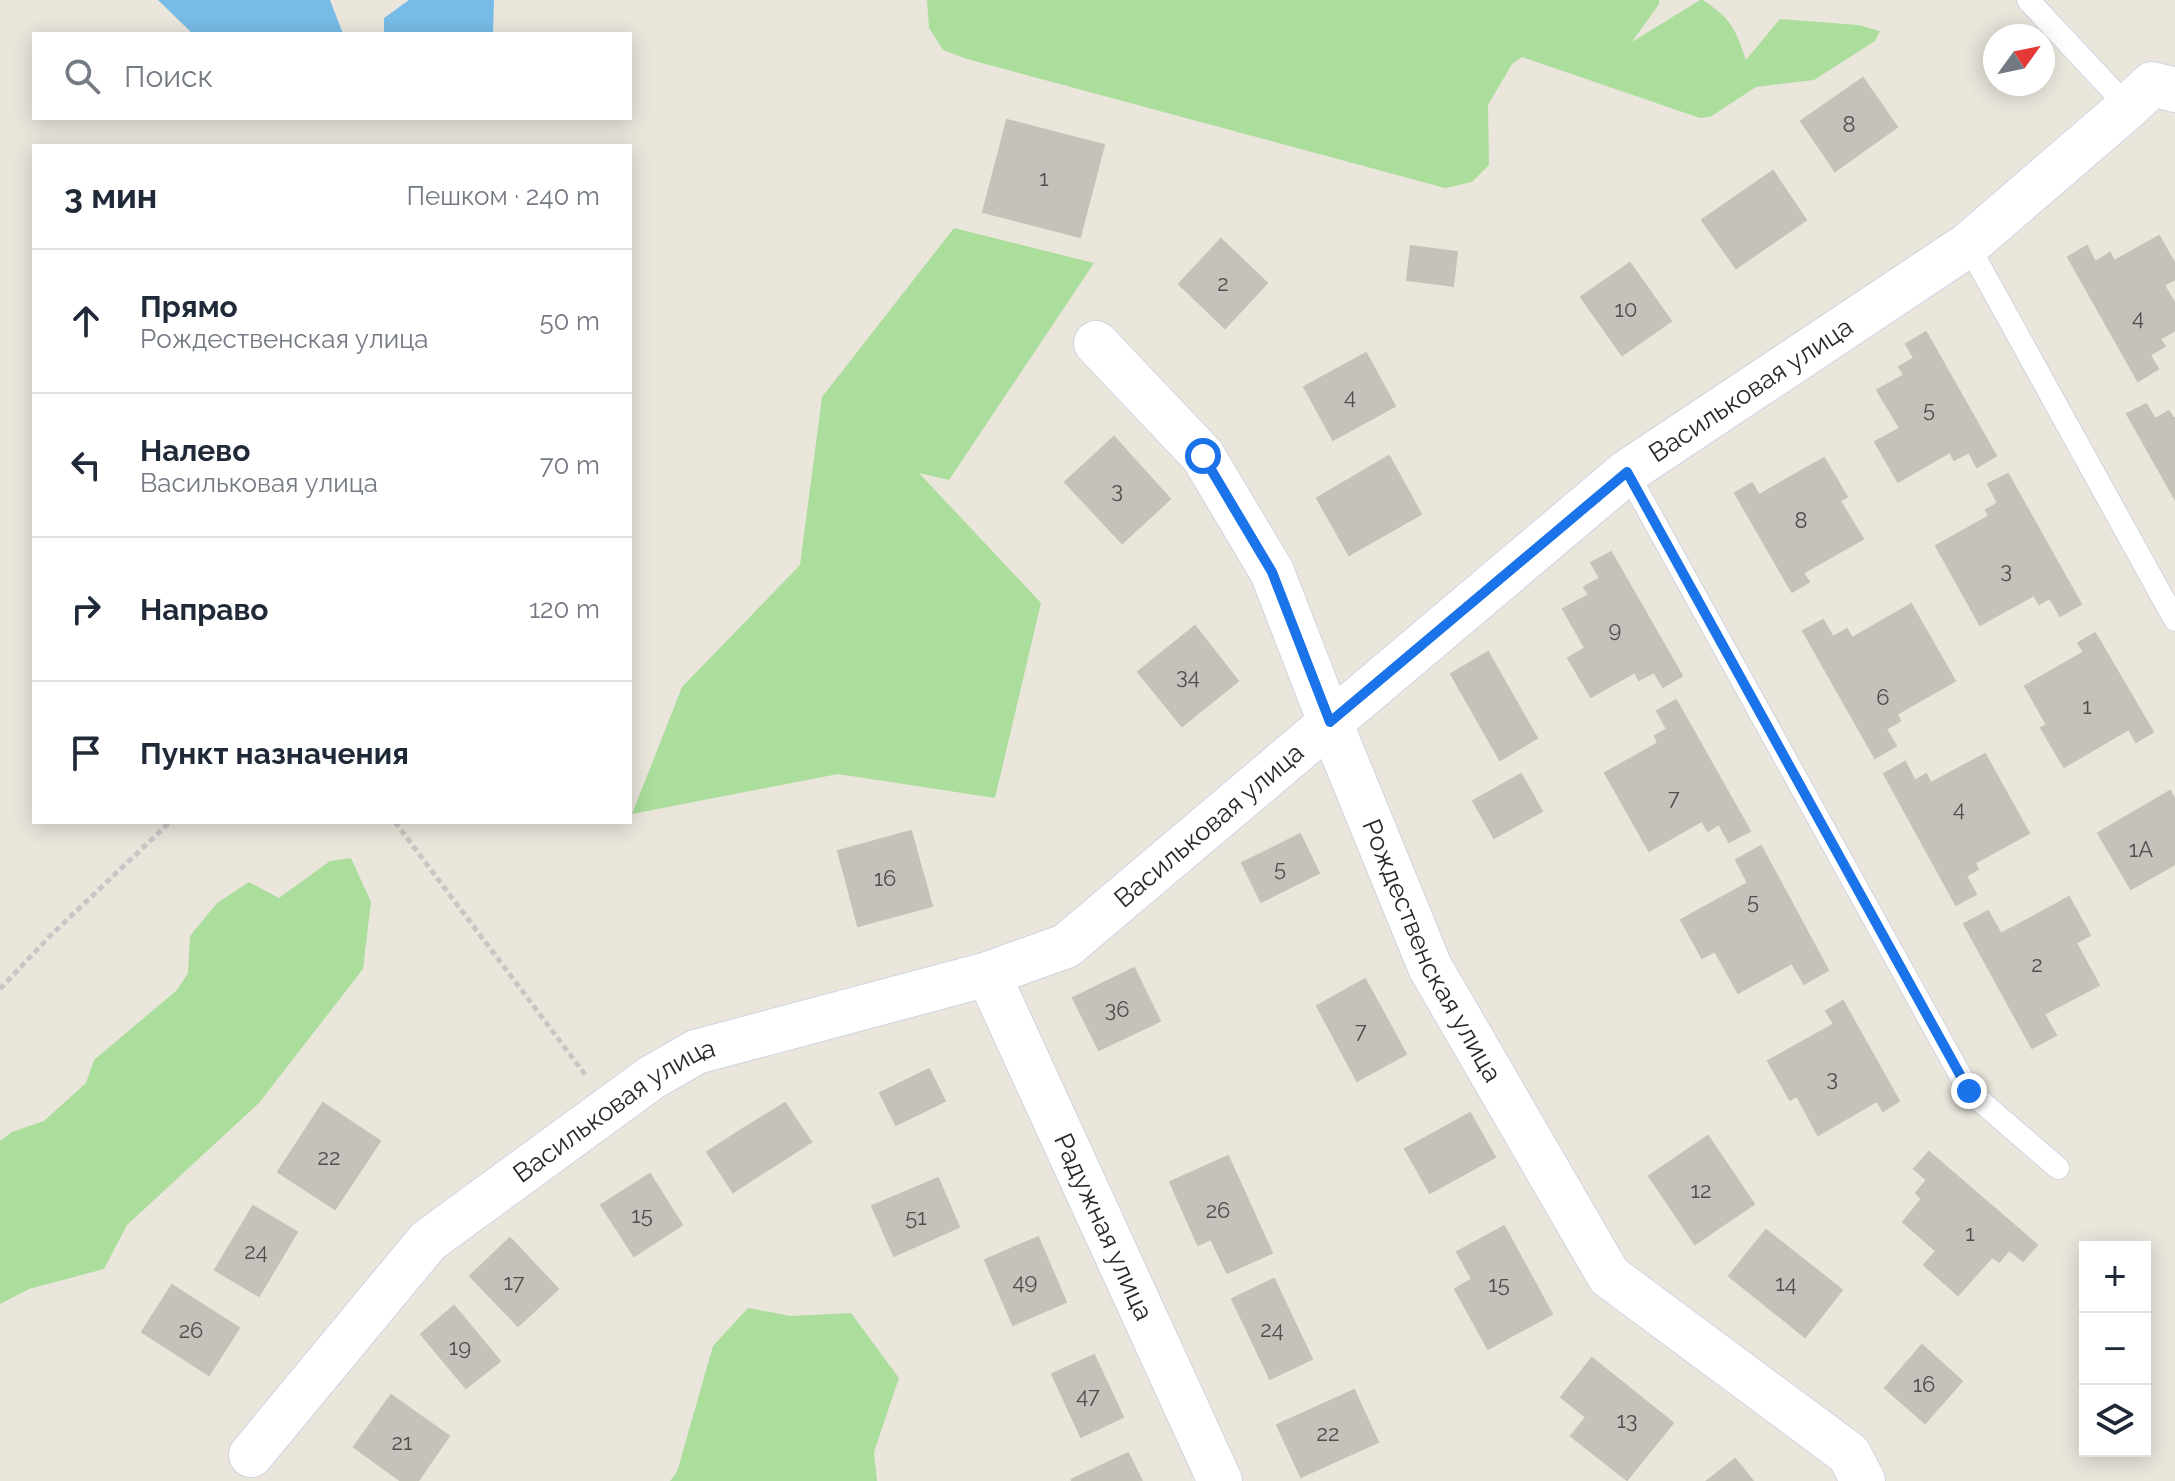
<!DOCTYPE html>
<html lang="ru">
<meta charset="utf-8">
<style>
:root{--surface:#fff;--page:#f2f2f3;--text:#1f2937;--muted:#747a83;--line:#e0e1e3}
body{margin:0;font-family:Raleway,sans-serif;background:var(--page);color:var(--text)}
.controls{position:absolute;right:24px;bottom:24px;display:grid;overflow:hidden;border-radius:0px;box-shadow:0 4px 20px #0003}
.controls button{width:72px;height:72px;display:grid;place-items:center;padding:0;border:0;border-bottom:2px solid var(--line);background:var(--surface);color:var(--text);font:40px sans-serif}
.compass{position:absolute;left:1983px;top:24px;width:72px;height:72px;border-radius:50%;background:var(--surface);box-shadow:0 4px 20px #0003;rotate:57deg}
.stop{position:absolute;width:24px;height:24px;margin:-18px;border:6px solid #1a73e8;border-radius:50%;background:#fff}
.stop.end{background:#1a73e8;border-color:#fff;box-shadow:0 2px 8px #0008}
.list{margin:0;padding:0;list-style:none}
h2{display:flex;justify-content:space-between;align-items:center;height:104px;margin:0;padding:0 32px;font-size:34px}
h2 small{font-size:26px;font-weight:400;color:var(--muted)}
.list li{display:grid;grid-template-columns:52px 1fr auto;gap:24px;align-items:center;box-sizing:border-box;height:144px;padding:0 32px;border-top:2px solid var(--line)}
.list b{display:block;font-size:30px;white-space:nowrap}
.list p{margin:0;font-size:26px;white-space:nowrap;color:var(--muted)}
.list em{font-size:26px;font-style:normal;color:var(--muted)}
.icon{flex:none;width:44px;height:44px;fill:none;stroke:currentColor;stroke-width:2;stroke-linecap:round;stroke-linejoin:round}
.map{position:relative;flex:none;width:2175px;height:1481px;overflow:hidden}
.search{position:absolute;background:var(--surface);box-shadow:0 4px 20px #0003;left:32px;top:32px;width:600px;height:88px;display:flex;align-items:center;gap:20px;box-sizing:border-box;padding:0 28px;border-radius:0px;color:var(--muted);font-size:30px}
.panel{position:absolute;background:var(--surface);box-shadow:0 4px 20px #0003;left:32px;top:144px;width:600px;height:680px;border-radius:0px}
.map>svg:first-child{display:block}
</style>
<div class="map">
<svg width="2175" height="1481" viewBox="0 0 2175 1481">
<rect width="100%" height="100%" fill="#eae6dc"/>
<g fill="#abdd9c">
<path d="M927,0H1659V4L1632,42L1700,0H1703C1732,20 1735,28 1746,60L1780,19L1858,25L1880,31L1875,41L1814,80L1756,87L1710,117L1700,118L1522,57L1512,64L1488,105L1489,165L1472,182L1445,188L967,59L943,50L929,28Z"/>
<polygon points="954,228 1094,263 949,480 919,473 1041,603 995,798 838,774 632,814 682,687 800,565 822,397"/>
<polygon points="351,858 371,902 363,969 259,1103 127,1225 104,1269 29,1289 0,1304 0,1141 12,1132 44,1121 86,1083 94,1060 177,990 188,973 190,936 217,903 249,882 279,898 330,861"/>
<polygon points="748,1308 791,1316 851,1313 899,1378 874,1452 877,1481 670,1481 677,1472 713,1346"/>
</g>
<g fill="#76bce6">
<polygon points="158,0 330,0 343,34 193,34"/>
<polygon points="409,0 494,0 493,34 384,34 384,18"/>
</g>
<g fill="#c6c2bb" stroke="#c6c2b6" stroke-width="2">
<polygon points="1863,78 1897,127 1835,171 1801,121"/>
<polygon points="1007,120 1104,145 1080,237 983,212"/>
<polygon points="1773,171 1806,220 1736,268 1702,220"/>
<polygon points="2159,236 2175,264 2175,279 2164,285 2175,304 2175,330 2160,339 2165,346 2150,355 2158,369 2138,381 2068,257 2087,246 2095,262 2110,253 2114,261"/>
<polygon points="1221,239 1267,283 1225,328 1179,284"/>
<polygon points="1411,246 1457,252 1453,286 1407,280"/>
<polygon points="1630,263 1671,321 1622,355 1581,297"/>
<polygon points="1926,332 1996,456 1977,467 1969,452 1954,460 1950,452 1898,482 1875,442 1900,428 1877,390 1904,375 1899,367 1914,358 1906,344"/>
<polygon points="1366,353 1395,406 1333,440 1304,387"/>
<polygon points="2146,404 2155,419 2169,411 2173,418 2175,418 2175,499 2127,414"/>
<polygon points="1114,437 1170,499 1122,543 1065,482"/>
<polygon points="1389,456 1421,514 1349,555 1317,498"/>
<polygon points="1824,458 1847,497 1840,501 1863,539 1803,573 1809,582 1792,592 1735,493 1752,483 1759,495"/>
<polygon points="2008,474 2081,604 2060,616 2050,598 2039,604 2034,595 1980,625 1936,546 1989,516 1986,510 1998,503 1988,484"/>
<polygon points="1611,552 1682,676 1663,687 1654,672 1639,680 1635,672 1591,697 1568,658 1585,648 1563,609 1589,595 1584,587 1600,578 1591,563"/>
<polygon points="1911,604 1955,681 1897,714 1900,721 1886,729 1896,746 1875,758 1803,631 1823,620 1833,637 1847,629 1852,638"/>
<polygon points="1195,626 1238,681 1182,726 1138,672"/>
<polygon points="2095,633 2153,732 2136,742 2129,729 2064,767 2041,728 2047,725 2025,686 2084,652 2078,643"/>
<polygon points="1488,652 1537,738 1500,760 1451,674"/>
<polygon points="1676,700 1750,831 1729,842 1719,824 1708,831 1702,821 1649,851 1605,773 1658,743 1655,736 1667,729 1657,711"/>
<polygon points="1985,754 2029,833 1975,863 1978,869 1966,876 1976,894 1956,905 1884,774 1905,762 1915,781 1926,774 1931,783"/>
<polygon points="1521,774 1542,811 1494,838 1473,801"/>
<polygon points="2170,791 2175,800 2175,864 2131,889 2098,833"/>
<polygon points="911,831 932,906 858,926 838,851"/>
<polygon points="1300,834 1319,873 1261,902 1242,863"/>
<polygon points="1761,846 1828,970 1804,984 1792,963 1738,993 1715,951 1702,958 1681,920 1748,883 1736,860"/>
<polygon points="2069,897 2090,935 2076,943 2099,985 2044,1014 2056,1035 2032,1048 1964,924 1988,911 2001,934"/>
<polygon points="1134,968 1160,1021 1099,1050 1073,998"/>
<polygon points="1365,979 1406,1054 1357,1081 1317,1006"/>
<polygon points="1843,1001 1899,1101 1883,1111 1877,1101 1818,1135 1797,1096 1790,1100 1768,1061 1834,1024 1826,1011"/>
<polygon points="929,1069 945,1101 896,1125 880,1093"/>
<polygon points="323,1103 380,1141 335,1209 278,1172"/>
<polygon points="785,1103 811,1142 772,1167 746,1127"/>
<polygon points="1470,1113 1495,1157 1430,1193 1405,1149"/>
<polygon points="746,1127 772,1167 733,1192 707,1152"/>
<polygon points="1708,1136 1754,1204 1695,1244 1649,1176"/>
<polygon points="1929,1152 2037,1245 2023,1261 2009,1250 1999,1262 1992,1257 1958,1295 1924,1265 1936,1251 1903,1222 1922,1199 1916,1193 1927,1180 1914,1169"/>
<polygon points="1228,1156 1272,1253 1227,1273 1211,1239 1198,1245 1170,1182"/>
<polygon points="650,1174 682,1225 634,1256 601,1205"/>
<polygon points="938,1178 959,1227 894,1256 872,1206"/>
<polygon points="253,1206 297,1232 259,1296 215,1270"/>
<polygon points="1504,1226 1552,1314 1488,1349 1455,1289 1472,1279 1457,1252"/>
<polygon points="1766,1230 1842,1290 1805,1337 1729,1276"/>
<polygon points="1038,1237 1066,1302 1013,1325 985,1260"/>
<polygon points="510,1238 558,1289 518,1326 470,1276"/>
<polygon points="1274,1279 1312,1359 1270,1379 1232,1299"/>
<polygon points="172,1285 239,1328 209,1375 142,1332"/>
<polygon points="454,1306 500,1361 466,1388 421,1334"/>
<polygon points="1922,1345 1962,1381 1925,1423 1885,1388"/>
<polygon points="1094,1355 1123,1417 1081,1437 1052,1374"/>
<polygon points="1592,1358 1673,1423 1627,1480 1571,1436 1586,1417 1561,1397"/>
<polygon points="1354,1390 1378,1442 1301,1477 1277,1425"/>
<polygon points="391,1395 449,1436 418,1481 401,1481 354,1447"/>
<polygon points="1128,1453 1142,1481 1071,1480"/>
<polygon points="1735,1459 1753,1481 1707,1481"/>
</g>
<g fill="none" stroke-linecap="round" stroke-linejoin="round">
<g stroke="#d1d3e1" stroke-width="24">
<g id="service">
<polyline points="2028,0 2128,107"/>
<polyline points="1968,245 2175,620"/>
<polyline points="1627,472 1969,1091 2058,1168"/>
</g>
</g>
<g stroke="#d1d3e1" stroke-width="46">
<g id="minor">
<path id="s1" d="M1096,343L1203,456L1272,572L1330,722L1430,967L1609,1276L1849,1454L1863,1481"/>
<path id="s2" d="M988,974L1220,1481"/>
<path id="s3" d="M251,1455L428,1241L651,1078L696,1052L988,974L1066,946L1627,472L1968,245L2128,107L2152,84L2175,90"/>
</g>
</g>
<g stroke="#c7c7c7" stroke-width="5" stroke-dasharray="6 4" stroke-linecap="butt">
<polyline points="395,822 587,1077"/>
<polyline points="0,989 50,936 170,822"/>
</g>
<use href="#service" stroke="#fff" stroke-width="22"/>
<use href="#minor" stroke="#fff" stroke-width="44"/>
</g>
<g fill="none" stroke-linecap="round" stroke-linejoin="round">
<polyline stroke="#1a73e8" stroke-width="10" points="1203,456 1272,572 1330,722 1627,472 1969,1091"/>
</g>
<g text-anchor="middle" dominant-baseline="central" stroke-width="8" stroke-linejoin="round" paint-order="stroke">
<g font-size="22" fill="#504f4e">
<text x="1849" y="124">8</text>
<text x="1044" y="178">1</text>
<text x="1223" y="283">2</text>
<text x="1626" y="309">10</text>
<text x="2138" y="317">4</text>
<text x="1350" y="396">4</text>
<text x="1929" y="409">5</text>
<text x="1117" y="490">3</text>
<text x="1801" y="520">8</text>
<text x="2006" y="570">3</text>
<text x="1615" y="629">9</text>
<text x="1188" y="676">34</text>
<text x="1883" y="697">6</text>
<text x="2087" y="706">1</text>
<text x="1674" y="797">7</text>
<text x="1959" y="808">4</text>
<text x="2141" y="849">1А</text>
<text x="1280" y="868">5</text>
<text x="885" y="878">16</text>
<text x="1753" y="901">5</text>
<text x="2037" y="964">2</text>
<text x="1117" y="1009">36</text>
<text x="1361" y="1030">7</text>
<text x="1832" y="1078">3</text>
<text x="329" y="1157">22</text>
<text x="1701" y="1190">12</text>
<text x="1218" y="1210">26</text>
<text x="642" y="1215">15</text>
<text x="916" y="1217">51</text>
<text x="1970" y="1233">1</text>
<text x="256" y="1251">24</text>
<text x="1025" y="1281">49</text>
<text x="514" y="1282">17</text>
<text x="1786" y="1283">14</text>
<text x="1499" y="1284">15</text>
<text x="1272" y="1329">24</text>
<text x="191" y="1330">26</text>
<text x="460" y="1347">19</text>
<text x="1924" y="1384">16</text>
<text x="1088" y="1395">47</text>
<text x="1627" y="1420">13</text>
<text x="1328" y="1433">22</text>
<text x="402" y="1442">21</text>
</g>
<g font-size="26" fill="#292929" stroke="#fff">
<text stroke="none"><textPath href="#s3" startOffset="1874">Васильковая улица</textPath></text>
<text stroke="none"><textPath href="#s3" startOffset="1178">Васильковая улица</textPath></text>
<text stroke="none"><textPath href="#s1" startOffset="702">Рождественская улица</textPath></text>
<text stroke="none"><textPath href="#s3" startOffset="506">Васильковая улица</textPath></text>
<text stroke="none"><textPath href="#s2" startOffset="278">Радужная улица</textPath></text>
</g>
</g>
</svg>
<div class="controls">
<button>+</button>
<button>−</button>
<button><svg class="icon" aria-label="layers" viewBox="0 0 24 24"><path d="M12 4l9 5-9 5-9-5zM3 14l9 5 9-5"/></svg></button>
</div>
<svg class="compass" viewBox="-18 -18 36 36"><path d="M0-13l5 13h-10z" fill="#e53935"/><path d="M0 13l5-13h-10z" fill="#747a83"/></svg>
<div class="stop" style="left:1203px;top:456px"></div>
<div class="stop end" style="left:1969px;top:1091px"></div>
<div class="search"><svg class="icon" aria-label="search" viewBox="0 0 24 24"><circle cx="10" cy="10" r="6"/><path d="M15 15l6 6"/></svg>Поиск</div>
<section class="panel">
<h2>3 мин<small>Пешком · 240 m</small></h2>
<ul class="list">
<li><svg class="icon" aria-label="ahead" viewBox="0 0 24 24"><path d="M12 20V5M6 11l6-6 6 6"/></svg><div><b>Прямо</b><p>Рождественская улица</p></div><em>50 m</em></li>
<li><svg class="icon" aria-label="left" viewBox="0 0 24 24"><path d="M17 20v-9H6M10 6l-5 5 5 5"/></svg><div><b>Налево</b><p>Васильковая улица</p></div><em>70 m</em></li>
<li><svg class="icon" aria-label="right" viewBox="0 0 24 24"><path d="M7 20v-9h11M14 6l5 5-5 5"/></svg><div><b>Направо</b></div><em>120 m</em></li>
<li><svg class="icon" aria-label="arrive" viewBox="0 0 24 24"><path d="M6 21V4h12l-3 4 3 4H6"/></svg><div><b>Пункт назначения</b></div></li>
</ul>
</section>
</div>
